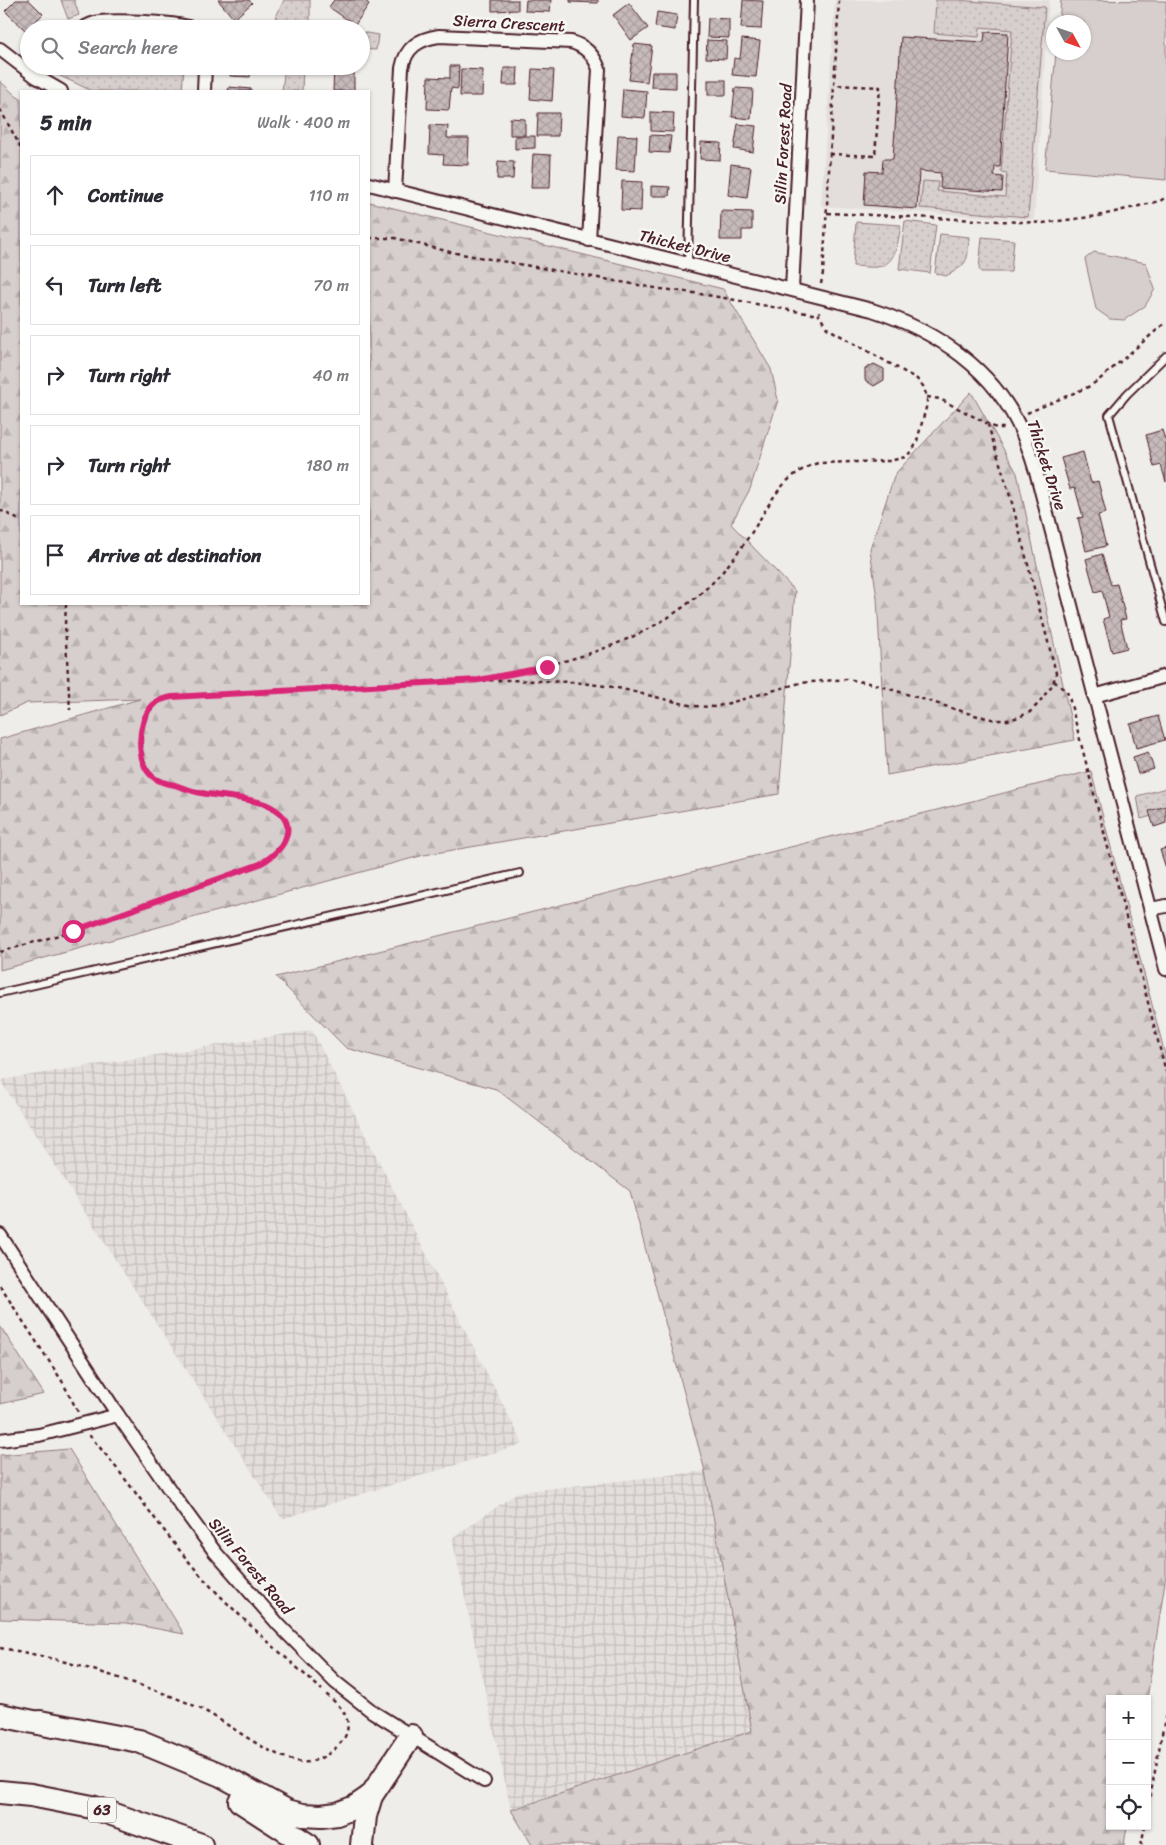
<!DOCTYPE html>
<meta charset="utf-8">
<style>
:root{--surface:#fff;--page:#f2f2f3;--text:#2b2b33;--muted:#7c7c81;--line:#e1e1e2}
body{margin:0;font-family:Sriracha,sans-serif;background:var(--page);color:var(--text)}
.controls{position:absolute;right:15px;bottom:15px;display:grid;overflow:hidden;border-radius:0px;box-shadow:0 1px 4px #0004}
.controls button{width:45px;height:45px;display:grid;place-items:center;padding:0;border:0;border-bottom:1px solid var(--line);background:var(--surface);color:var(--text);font:25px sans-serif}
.compass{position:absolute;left:1046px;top:15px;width:45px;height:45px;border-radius:50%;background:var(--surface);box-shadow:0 1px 4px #0004;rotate:130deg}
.stop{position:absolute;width:15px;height:15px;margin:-11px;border:4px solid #db2777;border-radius:50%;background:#fff}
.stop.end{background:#db2777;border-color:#fff;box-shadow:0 1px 5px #0008}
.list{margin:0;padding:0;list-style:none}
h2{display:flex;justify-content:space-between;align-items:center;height:65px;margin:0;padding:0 20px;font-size:21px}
h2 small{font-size:16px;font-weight:400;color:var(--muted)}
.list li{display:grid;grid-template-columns:32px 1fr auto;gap:15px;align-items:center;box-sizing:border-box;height:80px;margin:0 10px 10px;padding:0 10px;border:1px solid var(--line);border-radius:0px}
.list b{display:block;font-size:19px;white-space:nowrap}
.list em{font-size:16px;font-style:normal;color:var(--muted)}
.icon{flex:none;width:28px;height:28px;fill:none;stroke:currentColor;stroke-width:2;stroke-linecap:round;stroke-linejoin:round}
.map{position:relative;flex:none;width:1166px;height:1845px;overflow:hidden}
.search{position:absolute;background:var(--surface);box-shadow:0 1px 4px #0004;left:20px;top:20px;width:350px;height:55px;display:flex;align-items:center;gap:12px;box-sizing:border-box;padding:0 18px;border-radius:28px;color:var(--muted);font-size:19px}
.panel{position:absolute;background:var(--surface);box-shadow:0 1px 4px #0004;left:20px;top:90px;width:350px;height:515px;border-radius:0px}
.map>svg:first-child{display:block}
</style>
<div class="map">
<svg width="1166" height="1845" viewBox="0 0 1166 1845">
<defs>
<pattern id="industrial-grid" width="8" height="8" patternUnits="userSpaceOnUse" patternTransform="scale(1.25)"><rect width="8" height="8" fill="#e3dedc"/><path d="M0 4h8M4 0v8" fill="none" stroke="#c4bebd"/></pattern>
<pattern id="forest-firs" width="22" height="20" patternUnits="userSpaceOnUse" patternTransform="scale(1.25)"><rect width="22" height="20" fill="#d7cfce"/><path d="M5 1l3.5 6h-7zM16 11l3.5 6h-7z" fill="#bab1b1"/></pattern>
<pattern id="park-dots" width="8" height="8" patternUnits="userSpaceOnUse" patternTransform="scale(1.25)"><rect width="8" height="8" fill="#d7cfce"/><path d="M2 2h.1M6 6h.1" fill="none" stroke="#bab1b1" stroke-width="1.8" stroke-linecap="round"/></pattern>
<pattern id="building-cross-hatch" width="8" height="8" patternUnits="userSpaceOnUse" patternTransform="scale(1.25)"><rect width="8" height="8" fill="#c6babb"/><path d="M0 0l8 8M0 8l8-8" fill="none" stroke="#ac9fa1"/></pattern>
</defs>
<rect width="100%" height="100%" fill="#efedea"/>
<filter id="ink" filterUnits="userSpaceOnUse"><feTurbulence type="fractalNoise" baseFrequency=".02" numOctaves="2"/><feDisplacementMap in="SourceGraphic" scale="10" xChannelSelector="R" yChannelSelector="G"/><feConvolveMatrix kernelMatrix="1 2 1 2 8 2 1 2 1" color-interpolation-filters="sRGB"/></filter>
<g filter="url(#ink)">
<polygon fill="#e3dedc" points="835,0 1049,0 1034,220 821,206"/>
<g fill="url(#industrial-grid)">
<polygon points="312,1030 523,1444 282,1519 0,1080"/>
<polygon points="705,1471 752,1731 511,1810 452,1538 518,1492"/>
</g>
<g fill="url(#forest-firs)" stroke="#90777c">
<polygon points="0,81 16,96 21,99 21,604 369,604 369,202 723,289 771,369 778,400 750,489 731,524 795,591 779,794 424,855 0,970 0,739 140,699 27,703 0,715"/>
<polygon points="971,392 1017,473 1075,740 887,775 877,598 870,549 895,474"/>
<polygon points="1091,771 1166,1058 1166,1575 1147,1699 1110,1699 1110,1826 1127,1826 1124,1845 532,1845 511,1810 752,1731 705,1471 630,1191 496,1089 346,1048 276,977"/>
<polygon points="0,1326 44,1394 0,1404"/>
<polygon points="69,1449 184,1634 127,1623 0,1619 0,1455"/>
</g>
<g fill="url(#park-dots)" stroke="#90777c">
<polygon points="61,0 74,0 79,15 68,19"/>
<polygon points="284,0 310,0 310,25 338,29 240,29 274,21"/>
<polygon points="936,0 957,0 1045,7 1028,217 920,208 923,181 938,182 937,191 1005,197 1007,173 1001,172 1012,30 980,27 979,37 934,33"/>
<polygon points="361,32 378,35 376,50 361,49"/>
<polygon points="53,66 184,66 182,91 92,91 56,74"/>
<polygon points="285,66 303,66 302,91 282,91"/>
<polygon points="905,221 936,225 930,273 899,269"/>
<path d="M856,222L901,225C898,240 897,265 877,267C870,268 860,266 853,266Z"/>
<path d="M940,234L969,237C968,262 968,264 946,276L935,273Z"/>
<polygon points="982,237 1014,240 1011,272 981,272 979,269"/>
<polygon points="1166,788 1166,812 1141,819 1137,796"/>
</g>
<g fill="#d7cfce" stroke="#90777c">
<polygon points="1061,0 1166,1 1166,180 1045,169 1056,53 1084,52 1084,22 1059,22"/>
<polygon points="1094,252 1146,263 1155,289 1145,306 1124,320 1110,319 1096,309 1085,259"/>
</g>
<g fill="url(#building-cross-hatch)" stroke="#4a1f2b">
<polygon points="16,0 29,0 43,14 26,31 5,11"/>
<polygon points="218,0 249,0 252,3 234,19"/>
<polygon points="334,0 364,0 369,4 355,25 329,7"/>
<polygon points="492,0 518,0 518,10 492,11"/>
<polygon points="526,0 551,0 550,12 525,11"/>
<polygon points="570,0 598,0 598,3 570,2"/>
<polygon points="743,0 763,1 761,29 741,28"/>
<polygon points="629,3 648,28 631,40 613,15"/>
<polygon points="657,12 677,15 675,30 655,27"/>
<polygon points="708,18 729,19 729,38 707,37"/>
<polygon points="985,32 1008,33 1000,167 995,167 994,176 1003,177 1002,192 940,188 941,173 919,171 917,209 864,205 866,171 882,172 883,159 893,159 901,37 984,42"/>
<polygon points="742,39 760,41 756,77 732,75 734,58 740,59"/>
<polygon points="707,40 727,41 726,59 706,58"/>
<polygon points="634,44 652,46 647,82 629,80"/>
<polygon points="231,66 251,66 250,77 230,76"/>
<polygon points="334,66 354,66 354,91 333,91"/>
<polygon points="450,66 459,66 458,89 451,88 449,110 427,109 428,77 450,78"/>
<polygon points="504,68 518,68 517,85 503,85"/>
<polygon points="461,69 483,70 482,96 460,96"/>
<polygon points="532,69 554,70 552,101 530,99"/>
<polygon points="652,72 676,72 676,88 651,87"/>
<rect x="708" y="80" width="18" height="15"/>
<polygon points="229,87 251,89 251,91 228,91"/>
<polygon points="735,88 753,89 751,119 732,117"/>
<polygon points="623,89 647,91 645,118 621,116"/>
<polygon points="651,112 674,113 673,132 651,131"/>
<polygon points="538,113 559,113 558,136 537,136"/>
<polygon points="510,118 525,119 525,135 510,135"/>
<polygon points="738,124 756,126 753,152 734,149"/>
<polygon points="430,125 448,126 447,138 469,138 468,165 443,164 444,155 429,154"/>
<polygon points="618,135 637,136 635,171 616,170"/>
<polygon points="650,135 671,136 669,153 649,152"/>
<polygon points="515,136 535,136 535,148 515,149"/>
<polygon points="701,142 721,143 720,160 700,159"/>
<polygon points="533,154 551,155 550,188 531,188"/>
<polygon points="498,161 514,162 513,179 497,179"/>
<polygon points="731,164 751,167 747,198 728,195"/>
<polygon points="622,181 642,182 641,211 621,210"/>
<polygon points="651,186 670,187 669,196 651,196"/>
<polygon points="721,211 752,212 752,230 742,230 742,240 720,240"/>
<polygon points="874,364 884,369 884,380 874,386 865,380 865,369"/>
<polygon points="1162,430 1166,443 1166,482 1161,465 1154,467 1146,435"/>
<polygon points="1083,452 1091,483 1098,481 1106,513 1098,515 1106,546 1086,551 1078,518 1083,517 1075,488 1070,489 1061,458"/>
<polygon points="1102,554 1111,585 1117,584 1126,619 1120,620 1127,648 1112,652 1103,619 1109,617 1102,590 1095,592 1086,559"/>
<polygon points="1158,716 1165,740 1136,748 1130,724"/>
<polygon points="1148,752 1154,769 1138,774 1133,757"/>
<polygon points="1166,806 1166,823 1154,827 1149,811"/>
<polygon points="1166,848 1166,868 1160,850"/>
</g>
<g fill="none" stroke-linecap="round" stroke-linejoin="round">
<g stroke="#4a1f2b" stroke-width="10">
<g id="lane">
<polyline points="688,264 694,0"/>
<polyline points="1166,356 1127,394 1109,415 1166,622"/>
<polyline points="0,993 520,873"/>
</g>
</g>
<g stroke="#4a1f2b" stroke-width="16">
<g id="street">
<path d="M82,29C87,26 94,23 100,22C117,20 181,22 194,29"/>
<polyline points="0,49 35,76 61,91"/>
<polyline points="204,91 205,66"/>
<path d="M369,184L872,310C937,331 996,370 1023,435C1029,448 1033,462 1037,475L1166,969"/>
<path d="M395,191L402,68C406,47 419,39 439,36L571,42C585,46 594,55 599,69L589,240"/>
<polyline points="792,289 807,0"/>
<polyline points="1094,696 1166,676"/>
<polyline points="1151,909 1166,906"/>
<polyline points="0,1235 118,1415 174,1496 215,1552 279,1625 335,1682 373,1712 484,1781"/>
<polyline points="0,1440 39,1435 118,1415"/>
</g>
</g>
<g stroke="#4a1f2b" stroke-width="26">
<g id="highway">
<polyline points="0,1715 53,1726"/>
<polyline points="40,1722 139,1741 221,1775 287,1811 303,1815 321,1816 337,1814 355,1807 371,1796"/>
<polyline points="0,1792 31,1795 92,1807 201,1845"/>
<polyline points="240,1801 308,1845"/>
<polyline points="362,1845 365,1816 371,1796 411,1736"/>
</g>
</g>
<g stroke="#4a1f2b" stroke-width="2.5" stroke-dasharray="4 4" stroke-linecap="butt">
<polyline points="0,109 21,148"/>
<polyline points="830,154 875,156 880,87 834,85"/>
<polyline points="827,213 1043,223 1098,216 1160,201 1166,197"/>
<path d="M369,238H395L450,252L661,289C714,294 766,307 819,315"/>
<polyline points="821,284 823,273 839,0"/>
<polyline points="927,397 940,399 996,428 1006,428"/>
<polyline points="1027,413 1088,387 1099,380 1166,322"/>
<polyline points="0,510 21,521"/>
<polyline points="66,604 65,624 70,710"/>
<path d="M486,679C570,662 652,643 715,580C730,564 742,547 754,529C772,500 783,474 818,463L890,461L905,457L913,450L917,441L927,404V397L923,386L917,379L827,328L819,315V309"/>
<polyline points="1054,681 1067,692 1069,697 1166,1072"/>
<path d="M0,952L73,931L260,864C288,848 301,820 265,804L200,792L166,783L153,777L146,768L142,755L141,728L151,708L157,702L172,697L447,681L507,680L573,682L614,687L693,706L715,707L800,683L847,679L874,684L974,715L996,720H1008L1019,717L1030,712L1037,705L1053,684L1056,673L1011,499L988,425"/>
<polyline points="0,1286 62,1381 78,1412"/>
<path d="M89,1435C129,1480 162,1532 203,1578C240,1618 282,1654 322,1690"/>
<path d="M0,1648C44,1655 86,1667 128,1681C154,1690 179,1698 203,1710C231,1725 272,1759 303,1762C318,1764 344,1746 347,1731C351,1714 337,1704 326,1694"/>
<polyline points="1147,1813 1166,1713"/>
<polyline points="1141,1845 1145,1826"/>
</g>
<use href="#lane" stroke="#f6f6f2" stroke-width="6"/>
<use href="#street" stroke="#f6f6f2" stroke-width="12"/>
<use href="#highway" stroke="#f6f6f2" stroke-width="22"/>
</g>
</g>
<g fill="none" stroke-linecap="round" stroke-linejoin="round" filter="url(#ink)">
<path stroke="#db2777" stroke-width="6" d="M73,931L260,864C288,848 302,820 265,804C244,797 222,797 201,793C192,791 183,788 175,785C168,784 159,782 153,777C135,763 137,722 152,706C157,700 165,698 172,697L479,680L547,667"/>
</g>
<g text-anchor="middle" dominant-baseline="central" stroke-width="5" stroke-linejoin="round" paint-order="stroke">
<rect fill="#f6f6f2" stroke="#7e6067" stroke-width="1" x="88" y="1797.5" width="28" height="25" rx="4"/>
<g font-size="15" font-weight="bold" fill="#4a1f2b">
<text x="102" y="1810">63</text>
</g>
<g font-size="16" fill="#4a1f2b" stroke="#f6f6f2">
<text transform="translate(509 23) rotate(3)">Sierra Crescent</text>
<text transform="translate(783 144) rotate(-87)">Silin Forest Road</text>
<text transform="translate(685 246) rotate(14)">Thicket Drive</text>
<text transform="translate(1047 465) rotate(72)">Thicket Drive</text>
<text transform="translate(251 1566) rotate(50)">Silin Forest Road</text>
</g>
</g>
</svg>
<div class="controls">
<button>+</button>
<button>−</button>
<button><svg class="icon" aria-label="locate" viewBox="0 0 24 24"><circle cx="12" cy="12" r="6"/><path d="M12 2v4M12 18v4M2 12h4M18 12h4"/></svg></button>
</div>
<svg class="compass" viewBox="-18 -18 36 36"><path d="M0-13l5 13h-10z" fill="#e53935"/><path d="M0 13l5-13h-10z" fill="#7c7c81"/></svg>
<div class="stop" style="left:73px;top:931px"></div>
<div class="stop end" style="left:547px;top:667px"></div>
<div class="search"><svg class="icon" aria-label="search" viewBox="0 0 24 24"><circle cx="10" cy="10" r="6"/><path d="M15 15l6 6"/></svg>Search here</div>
<section class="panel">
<h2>5 min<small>Walk · 400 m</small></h2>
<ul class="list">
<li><svg class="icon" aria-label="ahead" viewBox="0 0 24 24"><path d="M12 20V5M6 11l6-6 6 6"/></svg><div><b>Continue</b></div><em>110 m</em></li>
<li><svg class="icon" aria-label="left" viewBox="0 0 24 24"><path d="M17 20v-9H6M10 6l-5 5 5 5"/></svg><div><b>Turn left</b></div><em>70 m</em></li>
<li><svg class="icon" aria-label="right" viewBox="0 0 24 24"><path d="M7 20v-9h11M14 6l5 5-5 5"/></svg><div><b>Turn right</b></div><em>40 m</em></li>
<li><svg class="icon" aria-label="right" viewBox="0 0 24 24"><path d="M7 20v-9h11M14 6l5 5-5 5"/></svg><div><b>Turn right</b></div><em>180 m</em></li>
<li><svg class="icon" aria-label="arrive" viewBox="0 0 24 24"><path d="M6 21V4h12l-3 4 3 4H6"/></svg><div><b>Arrive at destination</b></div></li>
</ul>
</section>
</div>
